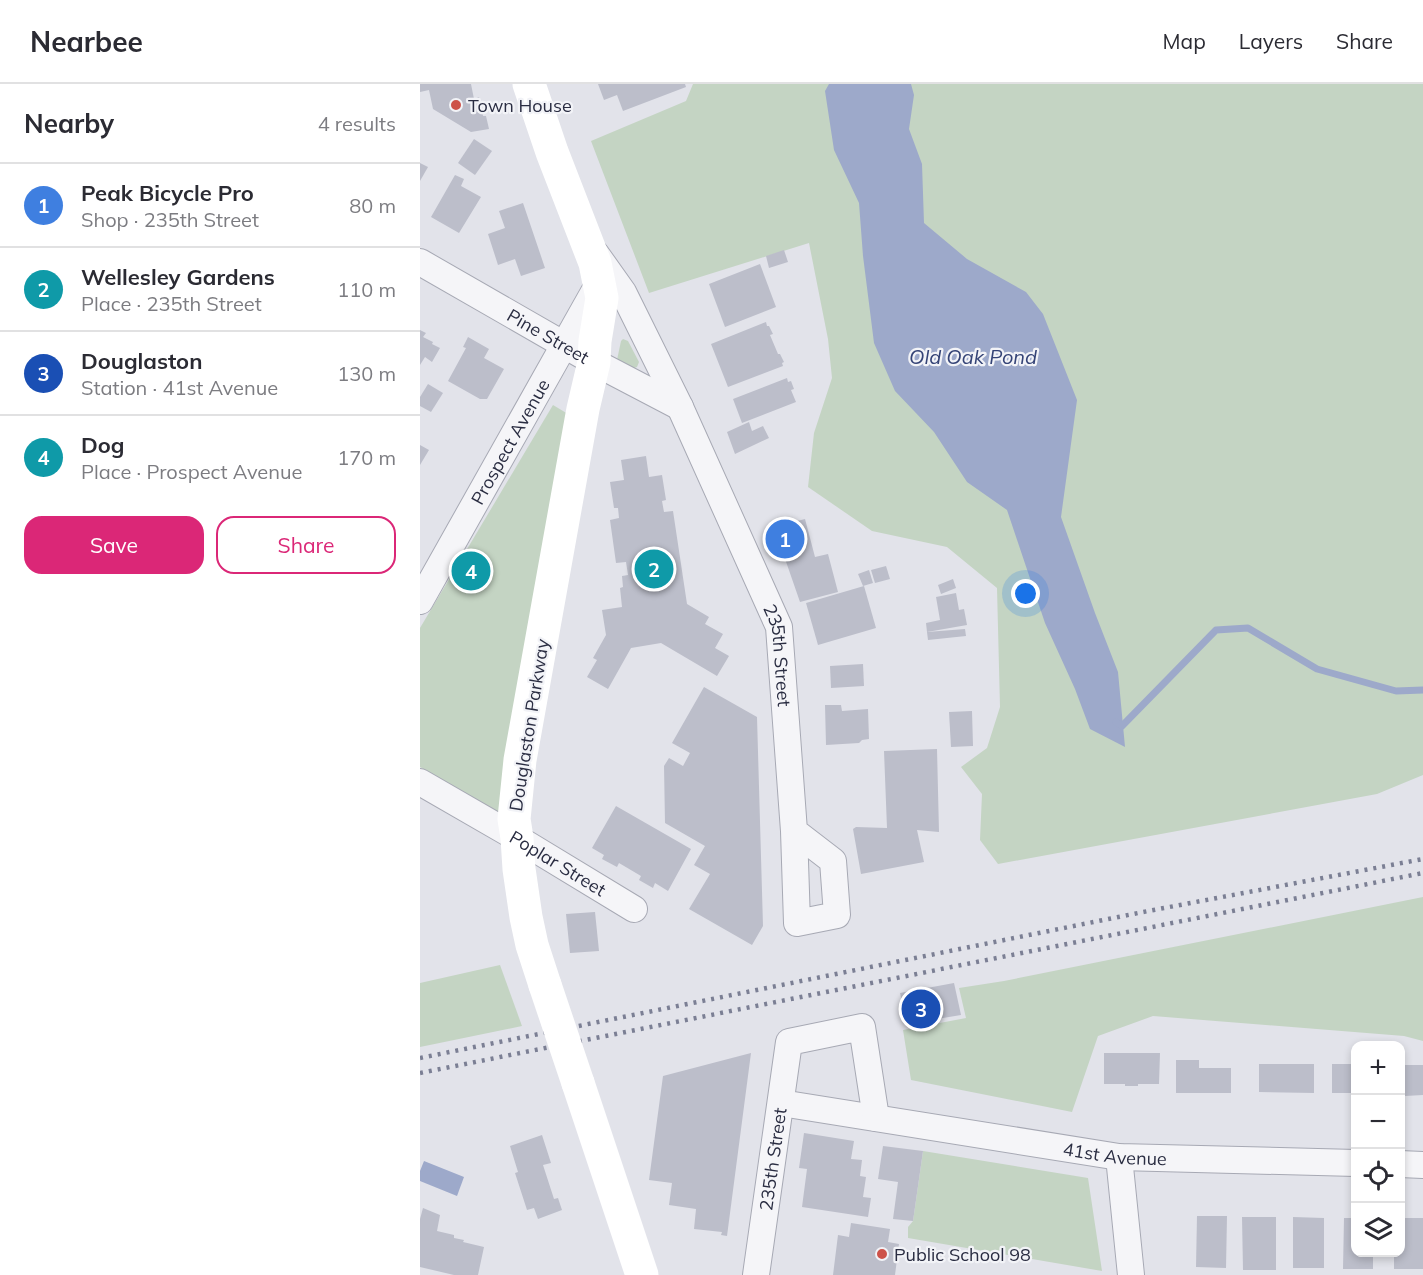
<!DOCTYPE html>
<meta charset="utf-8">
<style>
:root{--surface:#fff;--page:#f2f2f3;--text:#2b2b33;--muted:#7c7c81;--line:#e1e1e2;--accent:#db2777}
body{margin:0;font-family:Mulish,sans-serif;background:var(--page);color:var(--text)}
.controls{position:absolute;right:18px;bottom:18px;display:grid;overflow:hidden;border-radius:12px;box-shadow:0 3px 9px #0003}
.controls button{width:54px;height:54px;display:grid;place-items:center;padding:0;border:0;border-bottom:2px solid var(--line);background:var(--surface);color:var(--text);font:30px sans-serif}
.you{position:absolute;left:606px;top:510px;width:21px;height:21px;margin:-15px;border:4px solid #fff;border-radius:50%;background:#1a73e8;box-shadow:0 0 0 9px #1a73e833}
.badge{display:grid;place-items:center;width:39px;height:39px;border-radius:50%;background:var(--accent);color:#fff;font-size:20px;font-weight:700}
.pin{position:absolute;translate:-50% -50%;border:3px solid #fff;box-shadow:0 2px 6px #0006}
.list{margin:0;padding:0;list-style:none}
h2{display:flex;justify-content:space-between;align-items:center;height:78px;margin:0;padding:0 24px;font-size:26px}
h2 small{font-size:20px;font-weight:400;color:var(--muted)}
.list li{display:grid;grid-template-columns:39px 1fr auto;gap:18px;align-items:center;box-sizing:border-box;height:84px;padding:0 24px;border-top:2px solid var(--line)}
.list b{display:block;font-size:22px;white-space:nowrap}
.list p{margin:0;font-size:20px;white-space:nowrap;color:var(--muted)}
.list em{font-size:20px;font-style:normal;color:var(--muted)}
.actions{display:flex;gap:12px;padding:18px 24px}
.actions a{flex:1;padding:14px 0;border:2px solid var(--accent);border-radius:18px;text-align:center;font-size:21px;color:var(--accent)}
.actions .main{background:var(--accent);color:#fff}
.icon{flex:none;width:33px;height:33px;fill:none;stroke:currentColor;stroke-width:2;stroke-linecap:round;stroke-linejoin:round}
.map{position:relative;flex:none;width:1003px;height:1191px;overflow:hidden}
header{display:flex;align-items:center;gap:36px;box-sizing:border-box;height:84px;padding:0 30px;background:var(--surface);border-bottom:2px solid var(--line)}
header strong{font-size:28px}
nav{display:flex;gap:33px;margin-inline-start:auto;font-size:21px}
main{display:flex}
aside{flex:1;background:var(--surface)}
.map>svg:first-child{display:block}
</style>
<header>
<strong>Nearbee</strong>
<nav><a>Map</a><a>Layers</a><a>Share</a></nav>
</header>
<main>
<aside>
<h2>Nearby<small>4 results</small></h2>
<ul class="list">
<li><span class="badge" style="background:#3f7fe0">1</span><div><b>Peak Bicycle Pro</b><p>Shop · 235th Street</p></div><em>80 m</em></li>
<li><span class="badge" style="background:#0f9aa8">2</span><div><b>Wellesley Gardens</b><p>Place · 235th Street</p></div><em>110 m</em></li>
<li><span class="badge" style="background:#1a4fb4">3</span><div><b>Douglaston</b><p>Station · 41st Avenue</p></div><em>130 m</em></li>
<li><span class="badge" style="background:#0f9aa8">4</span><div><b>Dog</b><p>Place · Prospect Avenue</p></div><em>170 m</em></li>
</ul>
<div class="actions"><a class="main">Save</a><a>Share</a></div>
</aside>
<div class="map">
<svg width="1003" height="1191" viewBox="0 0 1003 1191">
<rect width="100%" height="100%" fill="#e2e3ea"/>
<g fill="#c4d4c3">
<polygon points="273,0 1003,0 1003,691 957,710 578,780 560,756 562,710 541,683 567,664 580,623 577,504 527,463 452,447 388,403 394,349 412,294 408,255 389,159 229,209 171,57 266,17"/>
<polygon points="203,255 208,257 219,278 217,283 212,285 197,276 201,257"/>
<polygon points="133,321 148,330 82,730 0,683 0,544"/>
<polygon points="1003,813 1003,957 984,952 733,932 678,952 652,1028 491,996 483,946 546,934 539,904 584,897"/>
<polygon points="80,881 102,942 0,963 0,899"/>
<polygon points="503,1067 668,1094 682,1187 488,1154 488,1143 493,1137"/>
</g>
<g fill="#9da9ca">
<polygon points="409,0 491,0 494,11 489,45 502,80 504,139 547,175 606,208 623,230 657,316 641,433 675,529 698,588 705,663 670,645 655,605 625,539 587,426 547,398 514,348 475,307 454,259 443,172 439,119 414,66 405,7"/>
<polygon points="4,1077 44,1093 37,1112 0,1097 0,1087"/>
</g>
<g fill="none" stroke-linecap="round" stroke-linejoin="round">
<polyline stroke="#9da9ca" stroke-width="7" points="696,638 702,642 796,546 828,544 897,585 976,607 1003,606"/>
</g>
<g fill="#bcbeca">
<polygon points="0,0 51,0 54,15 59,13 63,32 66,32 69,45 51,48 13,25 9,6 0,8"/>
<polygon points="178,0 265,0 266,3 203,27 197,11 184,16"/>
<polygon points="54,55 72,67 55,91 38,79"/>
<polygon points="0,79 8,83 0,97"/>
<polygon points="35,91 44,95 41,102 61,113 39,149 11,133"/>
<polygon points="103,119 125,184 101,192 95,175 78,181 68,150 85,144 79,127"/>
<polygon points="364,166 368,178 349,184 346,172"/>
<polygon points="340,180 356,223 305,243 289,200"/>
<polygon points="346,238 347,242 349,242 353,250 350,251 358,270 360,270 364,278 362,279 363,282 308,303 291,260"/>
<polygon points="0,246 6,249 3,253 13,258 12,260 20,264 12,278 5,273 0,281"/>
<polygon points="48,253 69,265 64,274 84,285 67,315 60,315 28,297 46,264 43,263"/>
<polygon points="367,294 368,298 371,297 374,305 371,306 376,318 322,339 313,315"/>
<polygon points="8,300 23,309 11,328 0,322 0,313"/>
<polygon points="329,338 332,347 343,342 349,354 315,370 307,348"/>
<polygon points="0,361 9,366 0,381"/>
<polygon points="226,372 229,393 242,391 246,416 242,417 244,428 253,427 267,520 289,533 285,540 303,550 295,564 309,572 297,592 241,559 211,564 188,605 167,593 177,576 173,574 186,551 182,526 202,523 200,504 203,503 202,492 208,491 206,478 196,479 190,436 199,434 198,424 194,424 190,398 204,396 201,376"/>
<polygon points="385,435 395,473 408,470 418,508 380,518 354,443"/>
<polygon points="466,482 470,495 455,499 451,486"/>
<polygon points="449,486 453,499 443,502 438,490"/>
<polygon points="533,495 536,504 521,510 518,501"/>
<polygon points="444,502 456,544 398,561 386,519"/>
<polygon points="536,509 539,526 544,525 547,541 507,548 506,539 520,536 516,513"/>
<polygon points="545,545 546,552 508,556 507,548"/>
<polygon points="443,580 444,602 411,604 410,582"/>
<polygon points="284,603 337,633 343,842 332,861 269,825 290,790 274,781 285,762 245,739 244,682 249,674 263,682 270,669 252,659"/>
<polygon points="405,621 421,621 422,627 448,625 449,655 442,656 439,659 406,661"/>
<polygon points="552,627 553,662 531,663 529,628"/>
<polygon points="517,665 519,748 497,746 504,778 441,790 433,745 436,743 467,744 464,667"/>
<polygon points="196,722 271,765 248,807 235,799 233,804 219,796 221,792 199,779 197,783 182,775 184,771 172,764"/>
<polygon points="175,828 179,867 150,869 146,830"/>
<polygon points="534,899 541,931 487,940 480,909"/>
<polygon points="331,969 307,1152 301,1151 302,1148 274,1145 276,1125 249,1121 252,1099 229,1096 243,992"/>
<polygon points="684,969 740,969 739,1000 718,1000 718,1002 705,1002 705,1000 684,1000"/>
<polygon points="756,976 779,976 779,984 811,984 811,1009 756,1009"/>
<polygon points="839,980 894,980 894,1009 839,1008"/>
<rect x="912" y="980" width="24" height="29"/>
<polygon points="985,981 1003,981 1003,1011 985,1012"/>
<polygon points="384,1049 434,1057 431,1075 442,1076 440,1092 446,1093 443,1113 451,1114 448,1133 382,1123 387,1085 379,1084"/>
<polygon points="122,1051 131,1079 123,1081 134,1115 138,1114 142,1126 118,1135 114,1124 107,1126 95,1089 98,1088 90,1062"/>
<polygon points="463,1062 503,1067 493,1137 473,1135 478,1098 458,1095"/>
<polygon points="3,1124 20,1131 17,1147 34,1151 34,1154 44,1156 43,1158 64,1163 58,1191 34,1191 0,1183 0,1135"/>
<polygon points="777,1132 807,1132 806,1184 776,1183"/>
<polygon points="822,1133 856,1133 856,1186 823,1186"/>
<polygon points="873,1133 904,1134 904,1184 873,1184"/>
<polygon points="924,1134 936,1134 936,1168 953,1168 953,1185 923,1185"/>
<polygon points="980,1134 1003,1134 1003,1185 974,1185 974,1168 980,1168"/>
<polygon points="431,1139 470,1145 468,1158 479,1160 475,1191 413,1191 418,1151 429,1153"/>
</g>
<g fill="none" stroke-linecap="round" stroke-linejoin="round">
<g stroke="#a7a9b4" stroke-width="28">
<g id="minor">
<path id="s1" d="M176,170L203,208L260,323L359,543L374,747L377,839L417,831L413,777L374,747"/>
<path id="s2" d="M0,178L174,278L260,323"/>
<path id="s3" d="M0,517L179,199"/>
<path id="s4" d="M0,698L97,754L214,825"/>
<path id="s5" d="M361,1019L699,1073L936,1079"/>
<polyline points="699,1073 711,1191"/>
<polyline points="980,1080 1003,1081"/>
<path id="s6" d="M336,1191L369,958L442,943L456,1034"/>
</g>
</g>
<use href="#minor" stroke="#f5f5f8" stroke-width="26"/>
<g stroke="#fff" stroke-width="33">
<polyline points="109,0 132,68 175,179 182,214 175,257 174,278 163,325 100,676 94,735 97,754 99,785 106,833 112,861 125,901"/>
<polyline points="158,999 222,1191"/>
</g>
<g stroke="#7b7f94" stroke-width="4.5" stroke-dasharray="3 6" stroke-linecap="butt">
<polyline points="0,974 723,828 1003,775"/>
<polyline points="0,989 1003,789"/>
</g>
<polyline stroke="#fff" stroke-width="33" points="125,901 158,999"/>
</g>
<g fill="#cd5249" stroke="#f2f3f7" stroke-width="2">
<circle cx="36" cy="21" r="6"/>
<circle cx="462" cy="1170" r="6"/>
</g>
<g text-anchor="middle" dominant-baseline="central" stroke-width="4.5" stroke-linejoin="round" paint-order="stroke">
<g font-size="18" fill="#2a2d42" stroke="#f2f3f7" text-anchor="start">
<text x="48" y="21">Town House</text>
<text x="474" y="1170">Public School 98</text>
</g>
<g font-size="18" fill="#2a2d42" stroke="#f2f3f7">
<text stroke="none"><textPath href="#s2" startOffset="148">Pine Street</textPath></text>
<text stroke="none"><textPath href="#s3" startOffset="183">Prospect Avenue</textPath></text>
<text stroke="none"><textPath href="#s1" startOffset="444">235th Street</textPath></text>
<text transform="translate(109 641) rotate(-81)">Douglaston Parkway</text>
<text stroke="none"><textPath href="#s4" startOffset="160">Poplar Street</textPath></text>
<text stroke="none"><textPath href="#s5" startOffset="338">41st Avenue</textPath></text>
<text stroke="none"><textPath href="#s6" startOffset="117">235th Street</textPath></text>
</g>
<g font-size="20" font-style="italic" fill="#344376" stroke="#f2f3f7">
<text x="553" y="272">Old Oak Pond</text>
</g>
</g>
</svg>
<div class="controls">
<button>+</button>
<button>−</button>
<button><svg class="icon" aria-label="locate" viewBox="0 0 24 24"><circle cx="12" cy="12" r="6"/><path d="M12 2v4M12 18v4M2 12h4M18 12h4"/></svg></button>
<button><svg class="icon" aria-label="layers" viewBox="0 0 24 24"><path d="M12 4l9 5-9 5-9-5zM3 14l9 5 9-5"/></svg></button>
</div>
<div class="you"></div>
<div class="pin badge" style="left:365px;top:455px;background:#3f7fe0">1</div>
<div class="pin badge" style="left:234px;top:485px;background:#0f9aa8">2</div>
<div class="pin badge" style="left:501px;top:925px;background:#1a4fb4">3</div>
<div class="pin badge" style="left:51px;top:487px;background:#0f9aa8">4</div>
</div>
</main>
